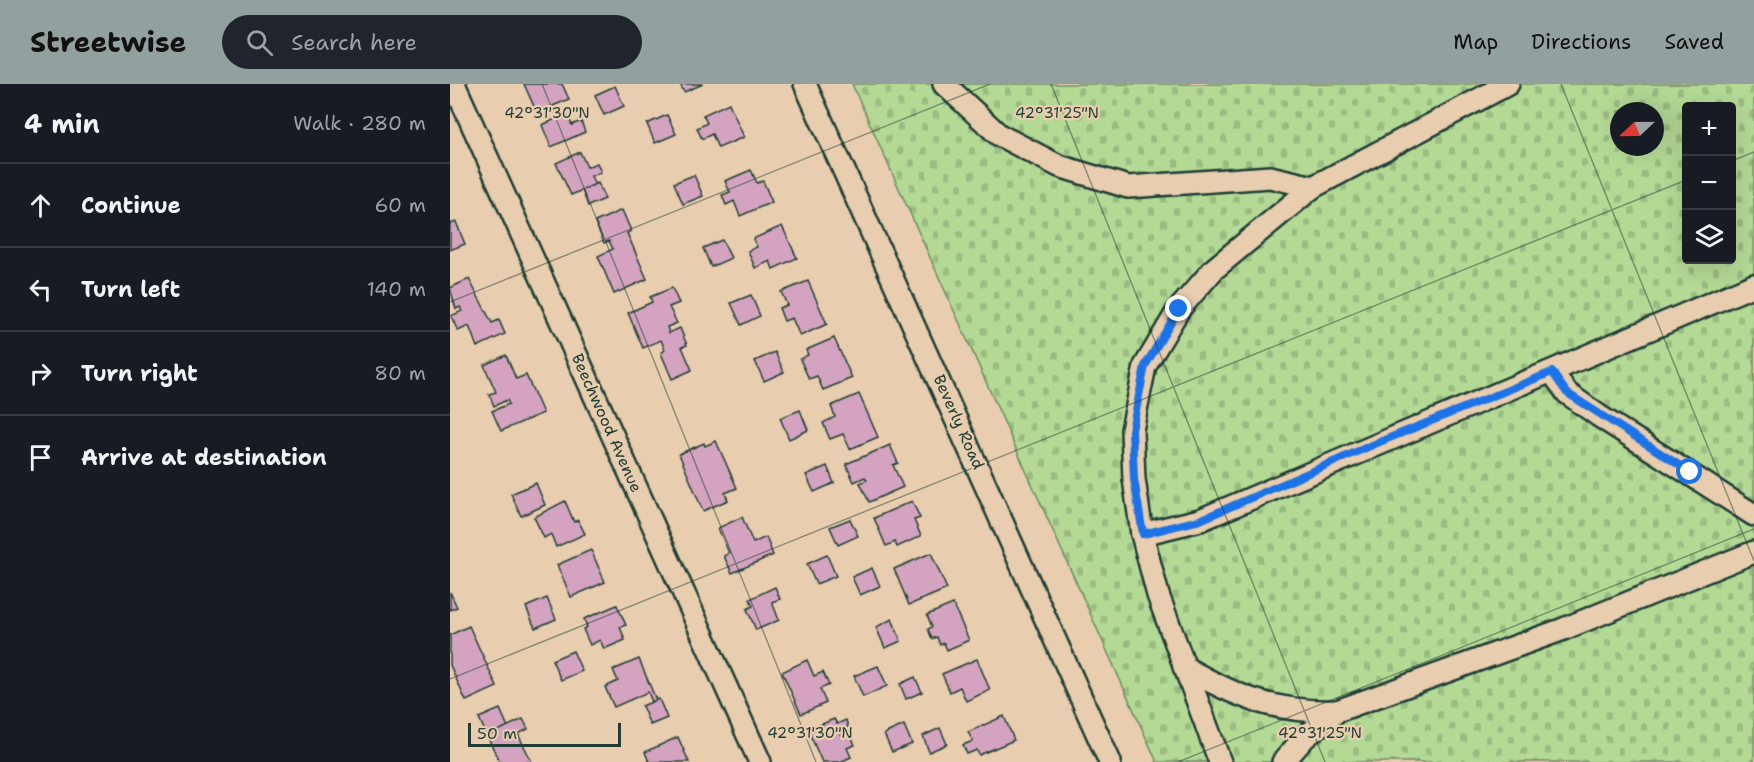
<!DOCTYPE html>
<meta charset="utf-8">
<style>
:root{--surface:#171b24;--page:#20242c;--text:#f1f3f6;--muted:#9ea1a6;--line:#363941;--accent:#92a19f}
body{margin:0;font-family:"Shantell Sans",sans-serif;background:var(--page);color:var(--text)}
.controls{position:absolute;right:18px;top:18px;display:grid;overflow:hidden;border-radius:6px;box-shadow:0 6px 24px #0002}
.controls button{width:54px;height:54px;display:grid;place-items:center;padding:0;border:0;border-bottom:2px solid var(--line);background:var(--surface);color:var(--text);font:30px sans-serif}
.compass{position:absolute;left:1160px;top:18px;width:54px;height:54px;border-radius:50%;background:var(--surface);box-shadow:0 6px 24px #0002;rotate:248deg}
.scale{position:absolute;left:18px;bottom:15px;width:153px;box-sizing:border-box;padding-left:6px;border:3px solid #1f3d34;border-top:0;font-size:16px;line-height:21px;white-space:nowrap;color:#1f3d34;-webkit-text-stroke:4px #e8cdaf;paint-order:stroke}
.stop{position:absolute;width:18px;height:18px;margin:-14px;border:4px solid #1a73e8;border-radius:50%;background:#fff}
.stop.end{background:#1a73e8;border-color:#fff;box-shadow:0 2px 6px #0008}
.list{margin:0;padding:0;list-style:none}
h2{display:flex;justify-content:space-between;align-items:center;height:78px;margin:0;padding:0 24px;font-size:26px}
h2 small{font-size:20px;font-weight:400;color:var(--muted)}
.list li{display:grid;grid-template-columns:39px 1fr auto;gap:18px;align-items:center;box-sizing:border-box;height:84px;padding:0 24px;border-top:2px solid var(--line)}
.list b{display:block;font-size:22px;white-space:nowrap}
.list em{font-size:20px;font-style:normal;color:var(--muted)}
.icon{flex:none;width:33px;height:33px;fill:none;stroke:currentColor;stroke-width:2;stroke-linecap:round;stroke-linejoin:round}
.map{position:relative;flex:none;width:1304px;height:678px;overflow:hidden}
header{display:flex;align-items:center;gap:36px;box-sizing:border-box;height:84px;padding:0 30px;background:var(--accent);color:#111}
header strong{font-size:28px}
nav{display:flex;gap:33px;margin-inline-start:auto;font-size:21px}
.search{width:420px;height:54px;background:var(--page);display:flex;align-items:center;gap:15px;box-sizing:border-box;padding:0 21px;border-radius:33px;color:var(--muted);font-size:22px}
main{display:flex}
aside{flex:1;background:var(--surface)}
.map>svg:first-child{display:block}
</style>
<header>
<strong>Streetwise</strong>
<div class="search"><svg class="icon" aria-label="search" viewBox="0 0 24 24"><circle cx="10" cy="10" r="6"/><path d="M15 15l6 6"/></svg>Search here</div>
<nav><a>Map</a><a>Directions</a><a>Saved</a></nav>
</header>
<main>
<aside>
<h2>4 min<small>Walk · 280 m</small></h2>
<ul class="list">
<li><svg class="icon" aria-label="ahead" viewBox="0 0 24 24"><path d="M12 20V5M6 11l6-6 6 6"/></svg><div><b>Continue</b></div><em>60 m</em></li>
<li><svg class="icon" aria-label="left" viewBox="0 0 24 24"><path d="M17 20v-9H6M10 6l-5 5 5 5"/></svg><div><b>Turn left</b></div><em>140 m</em></li>
<li><svg class="icon" aria-label="right" viewBox="0 0 24 24"><path d="M7 20v-9h11M14 6l5 5-5 5"/></svg><div><b>Turn right</b></div><em>80 m</em></li>
<li><svg class="icon" aria-label="arrive" viewBox="0 0 24 24"><path d="M6 21V4h12l-3 4 3 4H6"/></svg><div><b>Arrive at destination</b></div></li>
</ul>
</aside>
<div class="map">
<svg width="1304" height="678" viewBox="0 0 1304 678">
<defs>
<pattern id="cemetery-stones" width="16" height="16" patternUnits="userSpaceOnUse" patternTransform="scale(1.5)"><rect width="16" height="16" fill="#b3d995"/><path d="M2 7V4a2 2 0 0 1 4 0v3zM10 15v-3a2 2 0 0 1 4 0v3z" fill="#9abb81"/></pattern>
</defs>
<rect width="100%" height="100%" fill="#e8cdaf"/>
<filter id="ink" filterUnits="userSpaceOnUse"><feTurbulence type="fractalNoise" baseFrequency=".0167" numOctaves="2"/><feDisplacementMap in="SourceGraphic" scale="12" xChannelSelector="R" yChannelSelector="G"/><feConvolveMatrix kernelMatrix="1 2 1 2 8 2 1 2 1" color-interpolation-filters="sRGB"/></filter>
<g filter="url(#ink)">
<path fill="url(#cemetery-stones)" stroke="#698b64" stroke-width="1.5" fill-rule="evenodd" d="M402,0H1304V678H707ZM1236,22H1282V176H1236ZM1169,27H1205V63H1169Z"/>
<g fill="#d4a3c0" stroke="#1f3d34" stroke-width="1.5">
<polygon points="74,0 112,0 119,15 87,29"/>
<polygon points="230,0 253,0 234,8"/>
<polygon points="165,2 174,22 154,31 145,11"/>
<polygon points="279,19 294,53 268,64 262,50 252,55 247,44 257,39 253,31"/>
<polygon points="117,30 122,41 131,37 135,48 101,63 92,41"/>
<polygon points="217,31 226,50 205,59 197,40"/>
<polygon points="130,68 137,83 147,79 151,88 141,92 145,101 121,111 106,79"/>
<polygon points="301,86 307,99 313,97 322,118 290,132 284,117 276,121 272,111 280,108 275,97"/>
<polygon points="244,91 253,112 233,120 224,99"/>
<polygon points="148,99 155,115 138,122 132,106"/>
<polygon points="172,126 181,147 177,149 197,195 164,210 148,172 163,165 159,157 154,159 145,138"/>
<polygon points="0,137 1,140 6,138 15,160 0,166"/>
<polygon points="332,142 347,174 323,185 320,177 305,184 298,167 307,163 303,155"/>
<polygon points="272,156 281,174 261,183 253,164"/>
<polygon points="19,195 42,239 49,236 55,250 27,263 19,242 8,247 1,232 12,227 10,223 6,225 0,204"/>
<polygon points="358,197 377,240 350,252 342,234 334,237 329,224 337,221 331,208"/>
<polygon points="222,204 229,219 219,223 227,239 217,243 219,249 230,244 237,261 232,263 242,286 222,295 211,269 215,266 211,256 193,264 178,229 202,218 200,213"/>
<polygon points="301,211 310,232 291,241 281,219"/>
<polygon points="384,254 402,294 373,306 367,292 359,295 350,275 358,271 356,266"/>
<polygon points="325,268 334,288 314,297 305,277"/>
<polygon points="56,271 66,295 76,291 93,329 51,347 42,327 59,320 57,316 44,322 39,310 46,308 34,281"/>
<polygon points="409,310 428,353 400,365 393,350 380,355 373,339 385,333 381,322"/>
<polygon points="350,326 358,346 339,355 330,334"/>
<polygon points="266,357 287,404 275,409 278,416 253,427 229,370 254,359 255,362"/>
<polygon points="440,361 448,379 443,381 453,403 419,418 410,399 417,396 415,393 404,398 396,380"/>
<polygon points="377,382 384,399 364,408 356,391"/>
<polygon points="86,399 95,421 71,432 61,410"/>
<polygon points="115,417 124,438 128,436 135,450 106,463 101,450 94,454 84,433"/>
<polygon points="462,417 470,434 464,436 471,452 447,463 445,458 436,462 424,434"/>
<polygon points="292,433 303,459 316,453 323,471 282,489 274,472 279,469 268,444"/>
<polygon points="400,435 408,452 388,461 380,443"/>
<polygon points="141,466 155,498 121,513 107,481"/>
<polygon points="481,469 497,505 459,521 444,485"/>
<polygon points="377,471 386,492 366,500 357,480"/>
<polygon points="422,484 430,502 410,511 402,493"/>
<polygon points="325,503 330,515 322,518 329,536 306,546 297,525 303,522 300,515"/>
<polygon points="0,508 7,523 0,526"/>
<polygon points="97,514 106,535 85,544 76,523"/>
<polygon points="503,520 519,556 497,566 494,559 490,561 487,553 482,555 478,545 482,543 477,531"/>
<polygon points="167,521 176,541 170,543 175,556 154,565 150,556 140,561 133,545 137,543 134,535"/>
<polygon points="442,535 451,557 435,564 426,543"/>
<polygon points="19,542 47,603 16,617 0,581 0,551"/>
<polygon points="123,567 132,587 111,596 102,576"/>
<polygon points="189,575 206,616 202,618 198,608 164,623 155,603 168,597 163,586"/>
<polygon points="527,575 540,606 516,617 510,603 500,608 492,590"/>
<polygon points="357,576 364,592 373,588 379,601 370,605 376,619 351,630 332,588"/>
<polygon points="428,582 437,602 413,613 404,592"/>
<polygon points="465,593 472,608 456,615 450,600"/>
<polygon points="209,615 217,634 200,641 192,622"/>
<polygon points="50,625 58,643 37,652 29,634"/>
<polygon points="554,632 564,656 529,671 527,666 517,670 513,661 523,657 518,648"/>
<polygon points="73,635 78,645 68,650 82,678 50,678 37,652"/>
<polygon points="384,635 387,640 396,636 398,643 390,647 391,651 399,647 405,661 397,664 401,673 390,678 372,678 358,646"/>
<polygon points="454,641 462,660 442,668 434,650"/>
<polygon points="490,644 497,660 479,668 473,652"/>
<polygon points="228,653 239,678 199,678 195,668"/>
</g>
<g fill="none" stroke-linecap="round" stroke-linejoin="round">
<g stroke="#1f3d34" stroke-width="26">
<g id="minor">
<polyline points="4,0 310,678"/>
<polyline points="355,0 660,678"/>
<polyline points="494,0 549,51 609,82 678,103 820,93 863,103"/>
<polyline points="1102,288 1117,309 1149,332 1304,431"/>
<polyline points="692,450 750,436 1304,201"/>
<path d="M734,583C786,613 826,629 887,627"/>
<polyline points="770,678 708,511 692,450 684,395 682,346 695,282 729,225 764,185 863,103 1058,0"/>
<polyline points="833,678 854,654 887,627 1111,546 1304,468"/>
</g>
</g>
<use href="#minor" stroke="#e8cdaf" stroke-width="21"/>
</g>
</g>
<g fill="none" stroke-linecap="round" stroke-linejoin="round" filter="url(#ink)">
<polyline stroke="#1a73e8" stroke-width="8" points="729,225 695,282 682,346 684,395 693,450 750,436 927,359 1102,288 1117,309 1240,388"/>
</g>
<path fill="none" stroke="#1f3d34" stroke-width="1.5" stroke-opacity="0.45" d="M92,0L366,678M601,0L875,678M1111,0L1304,477M1282,77L1304,68M0,218L540,0M0,595L1236,96M728,678L1304,445"/>
<g text-anchor="middle" dominant-baseline="central" stroke-width="4.5" stroke-linejoin="round" paint-order="stroke">
<g font-size="16" fill="#1f3d34" stroke="#e8cdaf">
<text transform="translate(509 338) rotate(66)">Beverly Road</text>
<text transform="translate(157 339) rotate(66)">Beechwood Avenue</text>
</g>
</g>
<g font-size="15" text-anchor="middle" fill="#1f3d34" stroke="#e8cdaf" stroke-width="4.5" stroke-linejoin="round" paint-order="stroke">
<text x="97" y="34">42°31'30"N</text>
<text x="607" y="34">42°31'25"N</text>
<text x="360" y="654">42°31'30"N</text>
<text x="870" y="654">42°31'25"N</text>
</g>
</svg>
<div class="controls">
<button>+</button>
<button>−</button>
<button><svg class="icon" aria-label="layers" viewBox="0 0 24 24"><path d="M12 4l9 5-9 5-9-5zM3 14l9 5 9-5"/></svg></button>
</div>
<svg class="compass" viewBox="-18 -18 36 36"><path d="M0-13l5 13h-10z" fill="#e53935"/><path d="M0 13l5-13h-10z" fill="#9ea1a6"/></svg>
<div class="scale">50 m</div>
<div class="stop" style="left:1240px;top:388px"></div>
<div class="stop end" style="left:729px;top:225px"></div>
</div>
</main>
